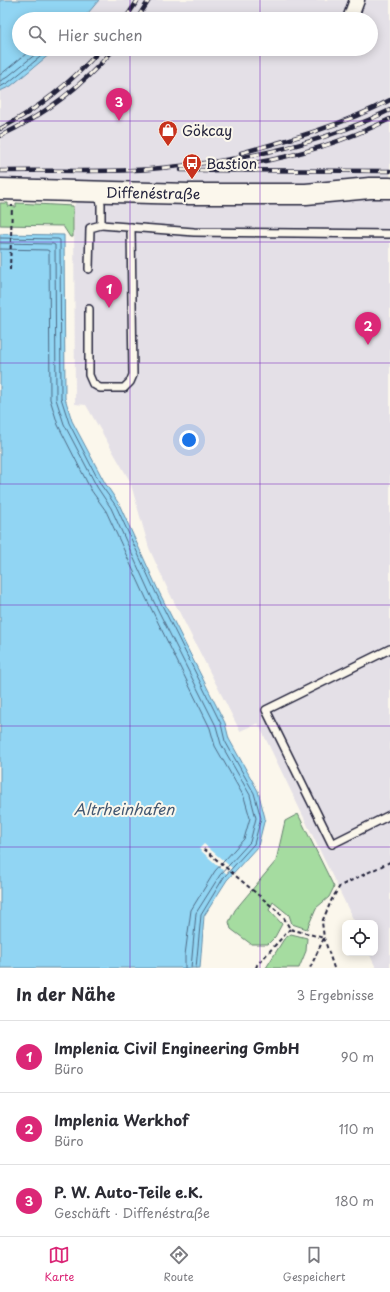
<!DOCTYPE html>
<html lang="de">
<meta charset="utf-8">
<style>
:root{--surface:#fff;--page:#f2f2f3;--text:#2b2b33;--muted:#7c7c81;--line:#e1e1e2;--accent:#db2777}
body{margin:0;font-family:"Playpen Sans",sans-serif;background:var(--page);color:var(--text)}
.controls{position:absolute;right:12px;bottom:12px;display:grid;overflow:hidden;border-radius:8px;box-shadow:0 2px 10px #0003}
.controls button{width:36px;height:36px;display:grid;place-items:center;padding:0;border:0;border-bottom:1px solid var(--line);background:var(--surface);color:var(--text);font:20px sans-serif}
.you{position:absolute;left:189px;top:440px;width:14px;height:14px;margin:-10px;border:3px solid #fff;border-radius:50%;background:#1a73e8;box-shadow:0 0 0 6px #1a73e833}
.badge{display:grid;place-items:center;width:26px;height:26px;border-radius:50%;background:var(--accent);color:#fff;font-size:13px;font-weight:700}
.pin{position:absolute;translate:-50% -33px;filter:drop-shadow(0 1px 2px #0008)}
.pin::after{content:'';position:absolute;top:21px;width:14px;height:12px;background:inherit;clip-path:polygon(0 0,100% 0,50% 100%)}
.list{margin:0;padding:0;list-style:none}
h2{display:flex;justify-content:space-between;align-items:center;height:52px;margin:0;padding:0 16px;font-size:17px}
h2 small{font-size:13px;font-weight:400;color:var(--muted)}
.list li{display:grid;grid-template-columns:26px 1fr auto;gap:12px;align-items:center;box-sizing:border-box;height:72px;padding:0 16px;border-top:1px solid var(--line)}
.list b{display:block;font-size:15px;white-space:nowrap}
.list p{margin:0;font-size:13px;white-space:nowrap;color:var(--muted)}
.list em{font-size:13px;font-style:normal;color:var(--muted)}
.icon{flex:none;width:22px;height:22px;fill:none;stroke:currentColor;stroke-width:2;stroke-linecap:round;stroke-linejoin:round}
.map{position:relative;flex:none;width:390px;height:968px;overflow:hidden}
.search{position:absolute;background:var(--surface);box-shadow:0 2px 10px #0003;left:12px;right:12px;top:12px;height:44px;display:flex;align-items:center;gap:10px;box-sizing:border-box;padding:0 14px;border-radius:22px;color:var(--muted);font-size:15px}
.sheet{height:268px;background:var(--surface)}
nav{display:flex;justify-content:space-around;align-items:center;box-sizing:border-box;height:56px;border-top:1px solid var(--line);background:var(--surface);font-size:11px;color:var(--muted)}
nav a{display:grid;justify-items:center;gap:2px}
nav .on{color:var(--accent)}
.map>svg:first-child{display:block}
</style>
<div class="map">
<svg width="390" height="968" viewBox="0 0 390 968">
<rect width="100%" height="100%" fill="#fbf7ec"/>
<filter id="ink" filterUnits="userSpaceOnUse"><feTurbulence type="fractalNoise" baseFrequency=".025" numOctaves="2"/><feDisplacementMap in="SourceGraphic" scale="8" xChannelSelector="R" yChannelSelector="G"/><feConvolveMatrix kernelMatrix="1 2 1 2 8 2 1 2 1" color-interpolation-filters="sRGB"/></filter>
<g filter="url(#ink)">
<polygon fill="#e4e0e7" points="99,0 390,0 390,968 376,968 369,953 375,953 375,923 355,923 258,723 240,731 169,592 149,548 130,481 86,405 75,404 74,207 82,182 0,181 0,91 11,86 56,49 371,49 371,19 83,19"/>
<g fill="#a5dca0" stroke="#647f6e">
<polygon points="0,203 8,203 8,206 16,207 16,203 73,206 73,237 70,237 63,226 0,225"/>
<polygon points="298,814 334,887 329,897 316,908 307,929 292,924 289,915 273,902 269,910 282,924 275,937 268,944 251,944 231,929 229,922 235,910 276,861 285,821"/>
<polygon points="291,934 307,938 306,951 299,968 266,968 284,939"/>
</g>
<g fill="#91d5f3" stroke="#658da9">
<polygon points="0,0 99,0 83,19 19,19 19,49 56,49 11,86 0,91"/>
<polygon points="0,234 64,235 65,398 72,421 105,483 119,504 159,592 225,723 229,739 258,791 265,818 258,846 227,880 204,916 200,968 0,968"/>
</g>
<polygon fill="#fbf7ec" points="204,844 232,868 227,874 199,849"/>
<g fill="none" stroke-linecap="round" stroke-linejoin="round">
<g stroke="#4e6a85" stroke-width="1">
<polyline points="0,75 32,49"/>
<polyline points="0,81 6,78 42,49"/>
<polyline points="0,87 9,82 50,49"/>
<polyline points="0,238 58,239 60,240 61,398 69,423 101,485 116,506 156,593 221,724 225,741 254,793 261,818 254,844 224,877 201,915 196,968"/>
<polyline points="0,243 53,244 55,245 56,399 64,424 97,487 111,508 151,596 216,726 221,744 250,795 256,818 250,842 220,875 196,913 191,968"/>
<polyline points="0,249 47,250 49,251 50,399 58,425 91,490 106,511 146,598 210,728 215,746 244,797 250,818 244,839 215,871 191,910 185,955 185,968"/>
</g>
<g stroke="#22223b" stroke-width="10">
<g id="service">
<polyline points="101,225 194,232 390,234"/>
<polyline points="89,269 90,228 101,225 101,204 99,194"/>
<polyline points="89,309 89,375 93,384 100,388 124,388 130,382 133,375 131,227"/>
<polyline points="390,649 266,710 332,844 390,815"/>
</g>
</g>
<g stroke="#22223b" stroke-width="17">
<polyline id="minor" points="350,19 357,0"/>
</g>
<g stroke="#22223b" stroke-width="23">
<polyline id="secondary" points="0,189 189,194 306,194 370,188 390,188"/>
</g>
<g stroke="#22223b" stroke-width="2" stroke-dasharray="4 3" stroke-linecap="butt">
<polyline points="10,270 12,205"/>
<polyline points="204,849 276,910 284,918 290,929 324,938 310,968"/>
<polyline points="256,968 257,965 290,929"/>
<polyline points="334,968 324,938 322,922 332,899 340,886 390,862"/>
</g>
<use href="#service" stroke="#fbf7ec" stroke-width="7"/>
<use href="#minor" stroke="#fbf7ec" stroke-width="14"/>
<use href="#secondary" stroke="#fbf7ec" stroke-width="20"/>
<g stroke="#22223b" stroke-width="4.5">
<g id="rail">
<polyline points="125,19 138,0"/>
<polyline points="137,19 149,0"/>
<path d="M0,129C38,109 73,81 101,49"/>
<path d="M0,136C43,116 83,85 114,49"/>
<path d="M241,153C292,139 343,125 390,100"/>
<path d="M234,166C289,159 341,143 390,119"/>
<polyline points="181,170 390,171"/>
<path d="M0,171C45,170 90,172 134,170C157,169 181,166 204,163C271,154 329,140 390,110"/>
</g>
</g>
<use href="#rail" stroke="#fbf7ec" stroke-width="3" stroke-dasharray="9" stroke-linecap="butt"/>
</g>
</g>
<path fill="none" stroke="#7b2cbf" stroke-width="1" stroke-opacity="0.55" d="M130,0V19M260,0V19M130,49V968M260,49V968M0,121H390M0,242H390M0,363H390M0,484H390M0,605H390M0,726H390M0,847H390"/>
<defs>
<g id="shop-pin" transform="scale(1)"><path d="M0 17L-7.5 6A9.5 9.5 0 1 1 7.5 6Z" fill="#c8321e" stroke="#fbf7ec"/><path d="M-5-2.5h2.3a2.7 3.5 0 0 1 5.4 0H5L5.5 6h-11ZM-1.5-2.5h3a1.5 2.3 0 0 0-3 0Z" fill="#fff"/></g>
<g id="bus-pin" transform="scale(1)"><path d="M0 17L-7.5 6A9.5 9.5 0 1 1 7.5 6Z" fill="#c8321e" stroke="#fbf7ec"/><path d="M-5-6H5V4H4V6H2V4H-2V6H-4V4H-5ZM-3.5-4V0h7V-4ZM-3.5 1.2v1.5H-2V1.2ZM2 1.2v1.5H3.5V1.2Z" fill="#fff"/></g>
</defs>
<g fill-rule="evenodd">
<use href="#shop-pin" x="168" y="130"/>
<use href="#bus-pin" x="192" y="163"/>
</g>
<g text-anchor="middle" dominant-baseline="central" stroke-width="4" stroke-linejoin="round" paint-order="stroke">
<g font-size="14" fill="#22223b" stroke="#fbf7ec" text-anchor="start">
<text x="182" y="130">Gökcay</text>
<text x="206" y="163">Bastion</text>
</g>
<g font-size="14" fill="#22223b" stroke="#fbf7ec">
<text transform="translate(153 193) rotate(1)">Diffenéstraße</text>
</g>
<g font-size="15" font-style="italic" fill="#435872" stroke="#fbf7ec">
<text x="124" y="808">Altrheinhafen</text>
</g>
</g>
</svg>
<div class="controls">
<button><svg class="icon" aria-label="locate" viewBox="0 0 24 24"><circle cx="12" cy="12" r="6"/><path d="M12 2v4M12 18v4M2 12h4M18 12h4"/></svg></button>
</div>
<div class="you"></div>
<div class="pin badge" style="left:109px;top:308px">1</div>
<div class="pin badge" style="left:368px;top:345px">2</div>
<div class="pin badge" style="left:119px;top:121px">3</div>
<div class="search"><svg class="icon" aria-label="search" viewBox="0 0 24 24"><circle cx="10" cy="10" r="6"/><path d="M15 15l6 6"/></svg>Hier suchen</div>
</div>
<section class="sheet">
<h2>In der Nähe<small>3 Ergebnisse</small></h2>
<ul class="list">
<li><span class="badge">1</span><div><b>Implenia Civil Engineering GmbH</b><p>Büro</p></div><em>90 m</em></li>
<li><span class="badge">2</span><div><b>Implenia Werkhof</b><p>Büro</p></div><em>110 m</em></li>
<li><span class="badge">3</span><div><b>P. W. Auto-Teile e.K.</b><p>Geschäft · Diffenéstraße</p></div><em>180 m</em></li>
</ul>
</section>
<nav>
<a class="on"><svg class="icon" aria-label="map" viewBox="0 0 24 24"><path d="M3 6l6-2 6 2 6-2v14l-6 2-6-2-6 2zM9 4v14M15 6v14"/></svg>Karte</a>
<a><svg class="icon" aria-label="directions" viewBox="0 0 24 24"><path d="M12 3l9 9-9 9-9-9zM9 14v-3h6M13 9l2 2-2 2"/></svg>Route</a>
<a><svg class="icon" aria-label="saved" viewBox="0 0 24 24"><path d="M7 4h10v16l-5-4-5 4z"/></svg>Gespeichert</a>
</nav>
